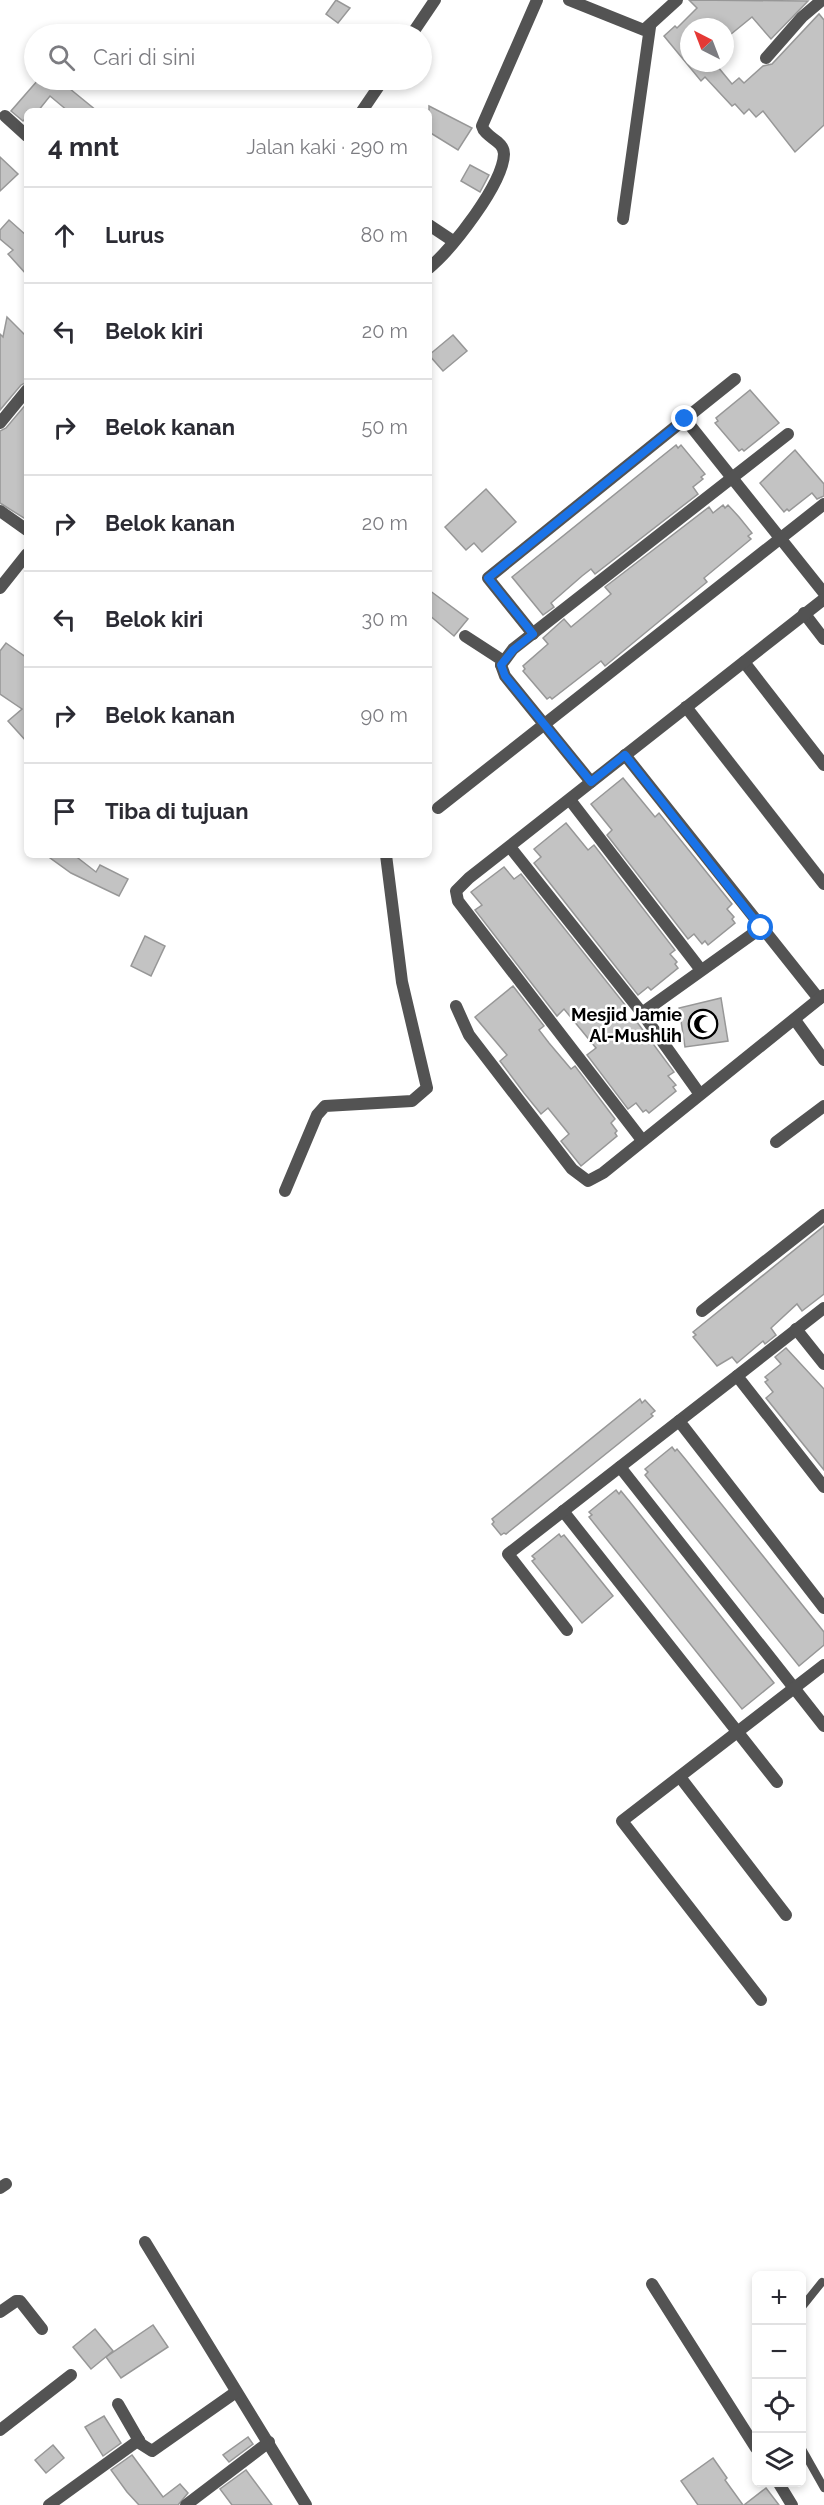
<!DOCTYPE html>
<html lang="id">
<meta charset="utf-8">
<style>
:root{--surface:#fff;--page:#f2f2f3;--text:#2b2b33;--muted:#7c7c81;--line:#e1e1e2}
body{margin:0;font-family:Raleway,sans-serif;background:var(--page);color:var(--text)}
.controls{position:absolute;right:18px;bottom:18px;display:grid;overflow:hidden;border-radius:9px;box-shadow:0 3px 9px #0003}
.controls button{width:54px;height:54px;display:grid;place-items:center;padding:0;border:0;border-bottom:2px solid var(--line);background:var(--surface);color:var(--text);font:30px sans-serif}
.compass{position:absolute;left:680px;top:18px;width:54px;height:54px;border-radius:50%;background:var(--surface);box-shadow:0 3px 9px #0003;rotate:318deg}
.stop{position:absolute;width:18px;height:18px;margin:-14px;border:4px solid #1a73e8;border-radius:50%;background:#fff}
.stop.end{background:#1a73e8;border-color:#fff;box-shadow:0 2px 6px #0008}
.list{margin:0;padding:0;list-style:none}
h2{display:flex;justify-content:space-between;align-items:center;height:78px;margin:0;padding:0 24px;font-size:26px}
h2 small{font-size:20px;font-weight:400;color:var(--muted)}
.list li{display:grid;grid-template-columns:39px 1fr auto;gap:18px;align-items:center;box-sizing:border-box;height:96px;padding:0 24px;border-top:2px solid var(--line)}
.list b{display:block;font-size:22px;white-space:nowrap}
.list em{font-size:20px;font-style:normal;color:var(--muted)}
.icon{flex:none;width:33px;height:33px;fill:none;stroke:currentColor;stroke-width:2;stroke-linecap:round;stroke-linejoin:round}
.map{position:relative;flex:none;width:824px;height:2505px;overflow:hidden}
.search{position:absolute;background:var(--surface);box-shadow:0 3px 9px #0003;left:24px;top:24px;width:408px;height:66px;display:flex;align-items:center;gap:15px;box-sizing:border-box;padding:0 21px;border-radius:33px;color:var(--muted);font-size:22px}
.panel{position:absolute;background:var(--surface);box-shadow:0 3px 9px #0003;left:24px;top:108px;width:408px;height:750px;border-radius:9px}
.map>svg:first-child{display:block}
</style>
<div class="map">
<svg width="824" height="2505" viewBox="0 0 824 2505">
<rect width="100%" height="100%" fill="#fff"/>
<g fill="#c3c3c3" stroke="#979797" stroke-width="1.5">
<polygon points="336,0 350,8 338,23 326,14"/>
<polygon points="689,0 808,1 771,39 752,17 725,39 725,27 689,27 689,63 723,63 718,67 732,84 739,78 744,83 763,66 772,64 819,14 824,20 824,125 795,152 763,111 756,117 749,109 744,114 735,104 732,106 705,77 701,81 664,36 675,26 677,28 697,8"/>
<polygon points="38,80 59,80 97,111 68,111 50,96 38,111 27,111 27,117 23,121 11,111"/>
<polygon points="429,106 472,128 458,150 429,132"/>
<polygon points="0,157 18,174 0,191"/>
<polygon points="470,165 489,175 480,192 461,181"/>
<polygon points="9,220 27,236 27,275 8,254 13,250 0,239 0,230"/>
<polygon points="7,317 27,337 27,382 21,385 0,410 0,334 3,337"/>
<polygon points="453,335 467,351 443,371 429,355"/>
<polygon points="750,390 779,423 744,451 742,449 739,451 715,423 718,421 716,418"/>
<polygon points="27,403 27,520 0,503 0,431 6,428"/>
<polygon points="676,445 678,448 681,445 705,474 701,477 703,479 693,487 698,494 595,574 591,569 582,576 551,603 554,607 543,615 512,577"/>
<polygon points="795,450 824,484 824,496 817,499 812,493 789,511 787,509 784,512 760,483"/>
<polygon points="486,489 516,522 482,552 474,543 466,550 445,527"/>
<polygon points="723,505 725,508 728,505 739,517 752,533 748,536 751,539 704,578 707,582 605,666 601,661 552,699 550,697 547,699 523,671 525,669 523,666 548,644 543,638 564,619 571,627 611,594 605,587 709,507 713,513"/>
<polygon points="429,590 468,619 454,636 429,615"/>
<polygon points="6,643 27,658 27,742 8,721 22,709 0,694 0,651"/>
<polygon points="623,778 655,817 659,813 732,904 727,909 734,917 732,919 735,923 708,945 705,941 702,944 694,934 688,939 607,835 612,830 591,804"/>
<polygon points="566,823 588,850 594,845 675,950 670,954 677,962 675,964 678,968 651,990 648,987 638,995 534,863 541,857 534,849"/>
<polygon points="46,855 74,855 96,872 100,865 128,879 119,896 71,873"/>
<polygon points="504,867 514,879 521,874 626,1006 627,1010 612,1023 634,1018 674,1072 668,1076 676,1085 673,1087 676,1091 649,1113 646,1110 643,1112 636,1103 628,1109 587,1055 596,1048 564,1009 557,1016 475,910 482,905 471,892"/>
<polygon points="145,936 165,946 151,976 131,966"/>
<polygon points="513,986 544,1026 539,1030 549,1043 571,1069 575,1066 615,1119 611,1123 617,1131 615,1133 617,1136 581,1166 561,1141 569,1134 548,1108 541,1114 524,1093 500,1061 507,1055 475,1017"/>
<polygon points="721,998 728,1041 685,1047 679,1008"/>
<polygon points="824,1226 824,1294 802,1311 797,1304 771,1328 776,1335 765,1344 763,1341 737,1363 732,1357 717,1366 693,1337 696,1335 693,1332"/>
<polygon points="786,1348 824,1389 824,1470 766,1398 773,1392 765,1382 768,1380 765,1377 781,1364 775,1357"/>
<polygon points="640,1399 642,1403 645,1400 655,1411 651,1414 653,1416 506,1534 504,1533 501,1535 492,1524 494,1522 492,1519"/>
<polygon points="672,1447 675,1451 677,1449 686,1460 824,1632 824,1645 799,1666 645,1475 648,1472 645,1469"/>
<polygon points="616,1490 619,1494 621,1491 630,1502 774,1683 742,1709 589,1517 592,1515 589,1512"/>
<polygon points="559,1534 561,1537 564,1535 613,1596 582,1623 532,1561 535,1559 532,1556"/>
<polygon points="153,2325 168,2347 121,2378 106,2357"/>
<polygon points="95,2329 113,2351 91,2369 73,2347"/>
<polygon points="104,2416 121,2443 103,2456 85,2427"/>
<polygon points="248,2437 253,2444 229,2462 223,2455"/>
<polygon points="53,2445 64,2458 46,2473 35,2460"/>
<polygon points="132,2455 163,2497 180,2484 188,2493 178,2505 139,2505 127,2492 111,2470"/>
<polygon points="713,2458 727,2478 725,2480 743,2505 698,2505 681,2481"/>
<polygon points="246,2470 272,2505 232,2505 220,2489"/>
<polygon points="766,2488 779,2505 744,2505"/>
</g>
<g fill="none" stroke-linecap="round" stroke-linejoin="round">
<g stroke="#535353" stroke-width="8">
<polyline points="802,2307 822,2282"/>
<polyline points="802,2449 824,2488"/>
</g>
<g stroke="#535353" stroke-width="12">
<polyline points="569,0 644,30 677,0"/>
<polyline points="412,34 435,0"/>
<polyline points="766,58 802,17 822,0"/>
<polyline points="362,111 383,80"/>
<polyline points="5,116 27,136"/>
<polyline points="623,219 650,27"/>
<polyline points="429,225 453,241"/>
<path d="M429,268C452,249 503,184 504,154C504,140 485,138 482,126L537,0"/>
<polyline points="685,419 735,379"/>
<polyline points="0,423 27,390"/>
<polyline points="0,511 27,530"/>
<polyline points="0,588 27,554"/>
<polyline points="804,613 824,639"/>
<polyline points="533,634 488,578 685,419 824,593"/>
<polyline points="465,636 502,660 501,665"/>
<polyline points="744,662 824,765"/>
<polyline points="686,707 824,884"/>
<polyline points="625,755 819,999"/>
<polyline points="591,782 505,676 501,665 513,649 788,434"/>
<polyline points="570,800 701,970"/>
<polyline points="438,808 824,504"/>
<polyline points="510,847 642,1013 699,1093"/>
<polyline points="456,1006 469,1035 572,1169 588,1181 603,1173 824,995"/>
<polyline points="642,1013 761,928"/>
<polyline points="795,1020 824,1060"/>
<polyline points="642,1140 458,901 456,891 469,878 824,599"/>
<polyline points="776,1142 824,1106"/>
<polyline points="285,1191 317,1115 325,1106 412,1101 427,1088 402,982 386,855"/>
<polyline points="824,1308 737,1376 824,1487"/>
<polyline points="702,1311 824,1215"/>
<polyline points="796,1329 824,1364"/>
<polyline points="737,1376 679,1421 824,1608"/>
<polyline points="620,1467 824,1726"/>
<polyline points="563,1511 777,1782"/>
<polyline points="567,1630 508,1554 679,1421"/>
<polyline points="680,1777 786,1915"/>
<polyline points="761,2000 622,1821 824,1665"/>
<polyline points="0,2188 6,2184"/>
<polyline points="145,2242 306,2505"/>
<polyline points="652,2284 756,2448"/>
<polyline points="0,2312 16,2301 20,2301 42,2329"/>
<polyline points="118,2404 141,2444 152,2451 236,2392"/>
<polyline points="0,2430 71,2375"/>
<polyline points="778,2482 792,2505"/>
<polyline points="49,2505 139,2440"/>
<polyline points="186,2505 269,2442"/>
</g>
</g>
<g fill="none" stroke-linecap="round" stroke-linejoin="round">
<polyline stroke="#1a73e8" stroke-width="8" points="685,419 488,578 533,634 513,650 501,665 505,676 591,782 625,755 761,928"/>
</g>
<defs>
<g id="mosque-ring" transform="scale(1.5)"><circle r="9.5" fill="#fff" stroke="#000" stroke-width="1.5"/><path d="M3.5-4.9A6 6 0 1 0 3.5 4.9A5 5 0 1 1 3.5-4.9Z" fill="#000"/></g>
</defs>
<g fill-rule="evenodd">
<use href="#mosque-ring" x="703" y="1024"/>
</g>
<g text-anchor="middle" dominant-baseline="central" stroke-width="5" stroke-linejoin="round" paint-order="stroke">
<g font-size="18" font-weight="bold" fill="#000" stroke="#fff" text-anchor="end">
<text x="682" y="1014">Mesjid Jamie<tspan x="682" dy="21">Al-Mushlih</tspan></text>
</g>
</g>
</svg>
<div class="controls">
<button>+</button>
<button>−</button>
<button><svg class="icon" aria-label="locate" viewBox="0 0 24 24"><circle cx="12" cy="12" r="6"/><path d="M12 2v4M12 18v4M2 12h4M18 12h4"/></svg></button>
<button><svg class="icon" aria-label="layers" viewBox="0 0 24 24"><path d="M12 4l9 5-9 5-9-5zM3 14l9 5 9-5"/></svg></button>
</div>
<svg class="compass" viewBox="-18 -18 36 36"><path d="M0-13l5 13h-10z" fill="#e53935"/><path d="M0 13l5-13h-10z" fill="#7c7c81"/></svg>
<div class="stop" style="left:761px;top:928px"></div>
<div class="stop end" style="left:685px;top:419px"></div>
<div class="search"><svg class="icon" aria-label="search" viewBox="0 0 24 24"><circle cx="10" cy="10" r="6"/><path d="M15 15l6 6"/></svg>Cari di sini</div>
<section class="panel">
<h2>4 mnt<small>Jalan kaki · 290 m</small></h2>
<ul class="list">
<li><svg class="icon" aria-label="ahead" viewBox="0 0 24 24"><path d="M12 20V5M6 11l6-6 6 6"/></svg><div><b>Lurus</b></div><em>80 m</em></li>
<li><svg class="icon" aria-label="left" viewBox="0 0 24 24"><path d="M17 20v-9H6M10 6l-5 5 5 5"/></svg><div><b>Belok kiri</b></div><em>20 m</em></li>
<li><svg class="icon" aria-label="right" viewBox="0 0 24 24"><path d="M7 20v-9h11M14 6l5 5-5 5"/></svg><div><b>Belok kanan</b></div><em>50 m</em></li>
<li><svg class="icon" aria-label="right" viewBox="0 0 24 24"><path d="M7 20v-9h11M14 6l5 5-5 5"/></svg><div><b>Belok kanan</b></div><em>20 m</em></li>
<li><svg class="icon" aria-label="left" viewBox="0 0 24 24"><path d="M17 20v-9H6M10 6l-5 5 5 5"/></svg><div><b>Belok kiri</b></div><em>30 m</em></li>
<li><svg class="icon" aria-label="right" viewBox="0 0 24 24"><path d="M7 20v-9h11M14 6l5 5-5 5"/></svg><div><b>Belok kanan</b></div><em>90 m</em></li>
<li><svg class="icon" aria-label="arrive" viewBox="0 0 24 24"><path d="M6 21V4h12l-3 4 3 4H6"/></svg><div><b>Tiba di tujuan</b></div></li>
</ul>
</section>
</div>
